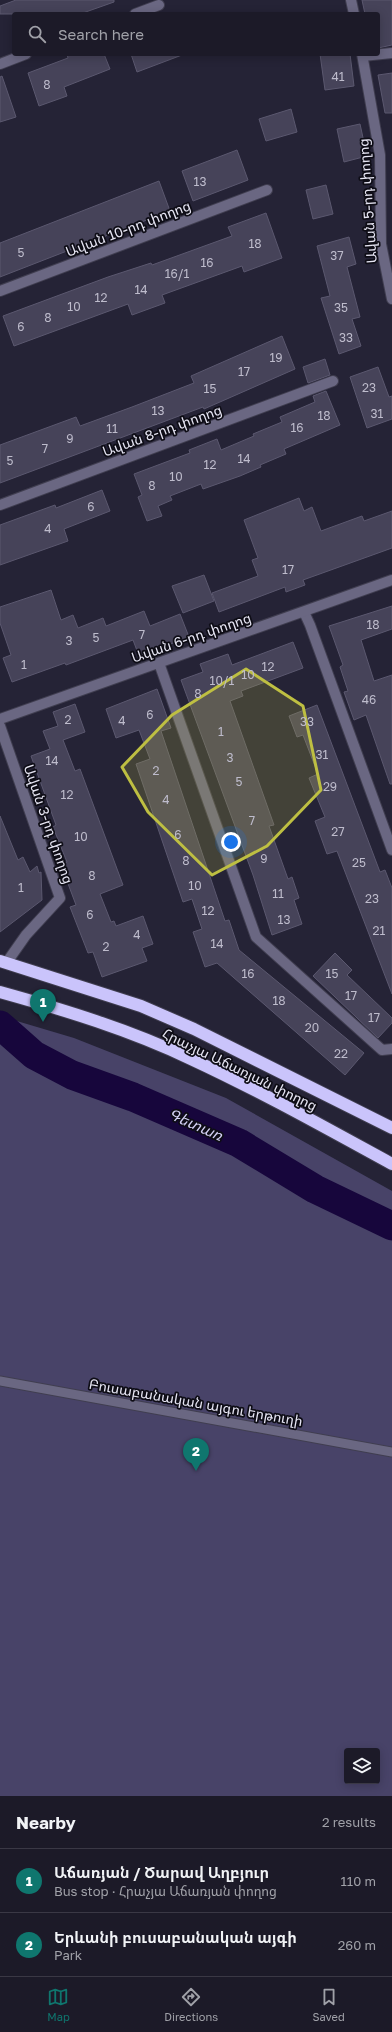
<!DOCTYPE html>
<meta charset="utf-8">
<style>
:root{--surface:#1c1a28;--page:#252330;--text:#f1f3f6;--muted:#a0a1a8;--line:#3a3845;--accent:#0f766e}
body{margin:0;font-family:"Golos Text","Noto Sans Armenian",sans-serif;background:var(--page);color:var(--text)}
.controls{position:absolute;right:12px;bottom:12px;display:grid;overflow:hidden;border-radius:4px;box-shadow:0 2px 10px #0003}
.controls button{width:36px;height:36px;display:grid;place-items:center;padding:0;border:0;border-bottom:1px solid var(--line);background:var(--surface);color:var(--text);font:20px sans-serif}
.you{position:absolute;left:231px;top:842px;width:14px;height:14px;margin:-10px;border:3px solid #fff;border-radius:50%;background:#1a73e8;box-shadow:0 0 0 6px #1a73e833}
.badge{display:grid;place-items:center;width:26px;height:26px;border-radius:50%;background:var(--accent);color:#fff;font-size:13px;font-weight:700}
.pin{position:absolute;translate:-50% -33px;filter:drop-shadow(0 1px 2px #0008)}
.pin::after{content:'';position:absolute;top:21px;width:14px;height:12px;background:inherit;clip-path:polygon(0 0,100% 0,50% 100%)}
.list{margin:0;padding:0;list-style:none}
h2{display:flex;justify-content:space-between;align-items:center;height:52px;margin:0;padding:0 16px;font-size:17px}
h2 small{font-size:13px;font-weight:400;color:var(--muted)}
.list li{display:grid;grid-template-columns:26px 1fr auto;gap:12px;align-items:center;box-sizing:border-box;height:64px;padding:0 16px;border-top:1px solid var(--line)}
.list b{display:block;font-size:15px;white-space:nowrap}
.list p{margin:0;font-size:13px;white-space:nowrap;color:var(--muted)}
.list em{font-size:13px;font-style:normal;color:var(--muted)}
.icon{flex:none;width:22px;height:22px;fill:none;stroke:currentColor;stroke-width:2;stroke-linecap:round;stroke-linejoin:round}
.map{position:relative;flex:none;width:392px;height:1796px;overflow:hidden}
.search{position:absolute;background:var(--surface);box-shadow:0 2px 10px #0003;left:12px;right:12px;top:12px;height:44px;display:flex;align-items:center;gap:10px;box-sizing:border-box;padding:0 14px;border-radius:4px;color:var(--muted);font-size:15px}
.sheet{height:180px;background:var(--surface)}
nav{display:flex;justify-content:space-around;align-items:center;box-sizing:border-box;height:56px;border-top:1px solid var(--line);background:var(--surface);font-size:11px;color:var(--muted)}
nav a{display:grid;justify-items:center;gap:2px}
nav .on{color:var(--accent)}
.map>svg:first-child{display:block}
</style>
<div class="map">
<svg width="392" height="1796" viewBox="0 0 392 1796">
<rect width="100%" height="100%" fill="#252336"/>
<path fill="#484368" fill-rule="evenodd" d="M0,1016L74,1038L226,1098L392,1191V1796H0ZM347,1751H377V1781H347Z"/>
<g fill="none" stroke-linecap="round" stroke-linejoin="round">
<polyline stroke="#17063c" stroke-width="29" points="0,1025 34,1055 72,1075 133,1097 239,1143 315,1189 392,1226"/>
</g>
<g fill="#464359" stroke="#5b586f">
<polygon points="16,0 114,0 114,2 80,14 0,14 0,6"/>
<polygon points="362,0 392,0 392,45 378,48 378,14 365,14"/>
<polygon points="67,54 104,54 110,69 64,87 67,96 39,106 28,73 68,58"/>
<polygon points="131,54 182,54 182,55 137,72"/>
<polygon points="320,54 350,54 354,86 325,90"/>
<polygon points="392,73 392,113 385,113 378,75"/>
<polygon points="2,76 16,117 0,122 0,77"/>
<polygon points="291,109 297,132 266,141 259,119"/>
<polygon points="360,124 367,156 344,162 337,129"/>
<polygon points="237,150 248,180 193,201 182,171"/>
<polygon points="159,181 170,211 0,277 0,243"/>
<polygon points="326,185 333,214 313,219 306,190"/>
<polygon points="266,213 282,258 244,272 242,266 162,295 165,303 132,315 128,304 14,346 3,316 108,277 151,263 152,265 232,236 228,227"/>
<polygon points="349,237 356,264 347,267 360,317 352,319 361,346 339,354 321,298 330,296 317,246"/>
<polygon points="282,336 295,369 204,409 203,407 0,483 0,445 76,417 80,426 132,407 194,383 191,376"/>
<polygon points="325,359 330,375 308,383 303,367"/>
<polygon points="378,367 389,397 392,396 392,419 367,428 350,377"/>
<polygon points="326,391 340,425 284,449 286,454 260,465 261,467 240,476 203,489 201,484 170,496 172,500 158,506 162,516 147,521 138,497 142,495 134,474 190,453 189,450 217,439 221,450 254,436 253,434 282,422 280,417 315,402 313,396"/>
<polygon points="102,490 110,511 64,529 68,541 0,565 0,525 55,505 56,508"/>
<polygon points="299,498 304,511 312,507 321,531 362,516 364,521 392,511 392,548 303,580 305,585 286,592 285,587 219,612 212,593 258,576 252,560 258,558 244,520"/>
<polygon points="204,575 214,601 183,613 172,586"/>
<polygon points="51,590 61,620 73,615 78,628 103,618 106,626 144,611 150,626 180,614 189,637 139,656 133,640 66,665 65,663 12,682 3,658 11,655 0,623 0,607"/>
<polygon points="392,606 392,629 361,640 374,681 392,675 392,784 390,784 366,715 354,720 344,692 348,691 340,667 343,665 329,626"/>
<polygon points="293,642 303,668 241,691 243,696 230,701 274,825 269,826 288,879 292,877 299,898 294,900 302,924 272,935 253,875 181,680 203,672 200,664 228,654 232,665"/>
<polygon points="157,689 171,728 161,731 225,921 229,920 239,950 364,1053 345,1075 217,963 205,967 193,932 202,929 192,899 183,902 136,764 150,759 139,730 116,738 106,709"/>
<polygon points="75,704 85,732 63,740 75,771 80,769 123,885 100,894 111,922 114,921 116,926 143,916 153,944 142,948 147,961 102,977 93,952 88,953 70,907 76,905 61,865 67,862 53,827 56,825 31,756 50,749 43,731 58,726 53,712"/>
<polygon points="317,705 380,872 385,870 392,888 392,994 337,851 327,854 315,821 325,817 309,778 318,774 303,735 297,737 289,716"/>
<polygon points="0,816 18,860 23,857 30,872 37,866 39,873 41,872 42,900 0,932"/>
<polygon points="335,953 352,970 347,975 392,1018 392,1023 378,1038 313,976"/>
</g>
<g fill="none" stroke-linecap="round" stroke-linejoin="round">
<g stroke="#403e50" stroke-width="11">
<polyline id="lane" points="0,1381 392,1452"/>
</g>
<g stroke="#403e50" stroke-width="12">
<g id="street">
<polyline points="351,0 354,14"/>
<polyline points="135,14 159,5"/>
<polyline points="362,54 380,155 381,244 392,299"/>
<polyline points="363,56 392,53"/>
<polyline points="0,64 26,54"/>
<polyline points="0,291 267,190"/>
<polyline points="0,505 333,381"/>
<polyline points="304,612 310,625 392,850"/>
<polyline points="159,663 256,937 382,1050 392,1049"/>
<polyline points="0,719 392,580"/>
<polyline points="0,726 60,898 26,935 7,962"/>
</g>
</g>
<g stroke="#403e50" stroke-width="14">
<g id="highway">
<polyline points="0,961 141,1006 194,1029 392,1128"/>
<path d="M0,992C65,1010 130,1030 191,1059C260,1091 326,1128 392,1164"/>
</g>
</g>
<use href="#lane" stroke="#6a6782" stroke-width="9"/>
<use href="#street" stroke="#6a6782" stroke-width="10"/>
<use href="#highway" stroke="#cac4fb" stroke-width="12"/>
</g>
<path fill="#bebf42" fill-opacity="0.2" stroke="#bebf42" stroke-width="3" stroke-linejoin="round" d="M246,669L303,706L321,790L267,846L212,875L148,812L122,767L172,715Z"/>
<g text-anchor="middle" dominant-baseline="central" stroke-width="3.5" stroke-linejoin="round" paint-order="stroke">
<g font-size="12" fill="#bebccc">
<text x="338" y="76">41</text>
<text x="47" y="84">8</text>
<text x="200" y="181">13</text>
<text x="255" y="243">18</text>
<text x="21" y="252">5</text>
<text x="337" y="255">37</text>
<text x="207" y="262">16</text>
<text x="177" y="273">16/1</text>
<text x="141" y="289">14</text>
<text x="101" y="297">12</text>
<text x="74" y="306">10</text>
<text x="341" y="307">35</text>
<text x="48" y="317">8</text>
<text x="21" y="326">6</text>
<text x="346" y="337">33</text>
<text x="276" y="357">19</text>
<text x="244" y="371">17</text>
<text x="369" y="387">23</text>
<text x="210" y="388">15</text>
<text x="158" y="410">13</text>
<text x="377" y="413">31</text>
<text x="324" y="415">18</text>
<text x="297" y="427">16</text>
<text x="112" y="428">11</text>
<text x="70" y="438">9</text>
<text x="45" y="448">7</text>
<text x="244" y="458">14</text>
<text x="10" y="460">5</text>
<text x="210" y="464">12</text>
<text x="176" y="476">10</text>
<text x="152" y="485">8</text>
<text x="91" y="506">6</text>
<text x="48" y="528">4</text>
<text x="288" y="569">17</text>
<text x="373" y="624">18</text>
<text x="142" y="634">7</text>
<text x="96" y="637">5</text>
<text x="69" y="640">3</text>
<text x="24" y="664">1</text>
<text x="268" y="666">12</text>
<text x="248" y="674">10</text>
<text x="222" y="680">10/1</text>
<text x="198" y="693">8</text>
<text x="369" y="699">46</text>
<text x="150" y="714">6</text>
<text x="68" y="719">2</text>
<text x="122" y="720">4</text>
<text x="307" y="721">33</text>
<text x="221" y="731">1</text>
<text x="322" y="754">31</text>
<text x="230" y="757">3</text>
<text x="52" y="760">14</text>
<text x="156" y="770">2</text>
<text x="239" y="781">5</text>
<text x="330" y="786">29</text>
<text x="67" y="794">12</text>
<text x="166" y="799">4</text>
<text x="252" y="820">7</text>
<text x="338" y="831">27</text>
<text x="178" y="834">6</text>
<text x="81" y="836">10</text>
<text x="264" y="858">9</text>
<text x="186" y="860">8</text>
<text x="359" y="862">25</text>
<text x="92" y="875">8</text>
<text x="195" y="885">10</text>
<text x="21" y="887">1</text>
<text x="278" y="893">11</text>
<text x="372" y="898">23</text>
<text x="208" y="910">12</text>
<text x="90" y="914">6</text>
<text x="284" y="919">13</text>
<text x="379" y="930">21</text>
<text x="137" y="934">4</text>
<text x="217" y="943">14</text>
<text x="106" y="946">2</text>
<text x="248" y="973">16</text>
<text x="332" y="973">15</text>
<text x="351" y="995">17</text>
<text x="279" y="1000">18</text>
<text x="374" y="1017">17</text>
<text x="312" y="1027">20</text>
<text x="341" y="1053">22</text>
</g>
<g font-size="14" fill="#e6e5f3" stroke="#0e0d16">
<text transform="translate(367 201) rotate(-94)">Ավան 5-րդ փողոց</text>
<text transform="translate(128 228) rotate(-21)">Ավան 10-րդ փողոց</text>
<text transform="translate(162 430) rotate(-20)">Ավան 8-րդ փողոց</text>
<text transform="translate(191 637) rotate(-19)">Ավան 6-րդ փողոց</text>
<text transform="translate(49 824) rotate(71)">Ավան 3-րդ փողոց</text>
<text transform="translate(240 1069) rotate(26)">Հրաչյա Աճառյան փողոց</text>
<text transform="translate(196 1402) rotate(10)">Բուսաբանական այգու երթուղի</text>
</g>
<g font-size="15" font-style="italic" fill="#d4d1f5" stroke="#0e0d16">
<text transform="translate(196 1124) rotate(24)">Գետառ</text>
</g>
</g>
</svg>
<div class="controls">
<button><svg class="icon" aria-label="layers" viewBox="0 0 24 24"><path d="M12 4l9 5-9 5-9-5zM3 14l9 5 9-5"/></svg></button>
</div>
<div class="you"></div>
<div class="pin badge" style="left:43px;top:1022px">1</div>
<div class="pin badge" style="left:196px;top:1471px">2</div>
<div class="search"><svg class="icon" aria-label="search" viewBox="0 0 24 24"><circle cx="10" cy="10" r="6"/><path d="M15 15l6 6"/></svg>Search here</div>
</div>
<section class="sheet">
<h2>Nearby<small>2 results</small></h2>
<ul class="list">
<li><span class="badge">1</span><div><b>Աճառյան / Ծարավ Աղբյուր</b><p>Bus stop · Հրաչյա Աճառյան փողոց</p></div><em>110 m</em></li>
<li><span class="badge">2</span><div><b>Երևանի բուսաբանական այգի</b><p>Park</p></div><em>260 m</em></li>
</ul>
</section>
<nav>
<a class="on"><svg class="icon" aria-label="map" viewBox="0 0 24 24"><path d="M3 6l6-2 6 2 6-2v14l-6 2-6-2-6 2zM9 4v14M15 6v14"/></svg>Map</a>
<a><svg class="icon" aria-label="directions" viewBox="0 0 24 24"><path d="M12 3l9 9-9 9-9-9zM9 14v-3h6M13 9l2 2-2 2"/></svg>Directions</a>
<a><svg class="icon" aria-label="saved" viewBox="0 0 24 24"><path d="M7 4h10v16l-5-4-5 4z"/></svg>Saved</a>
</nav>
